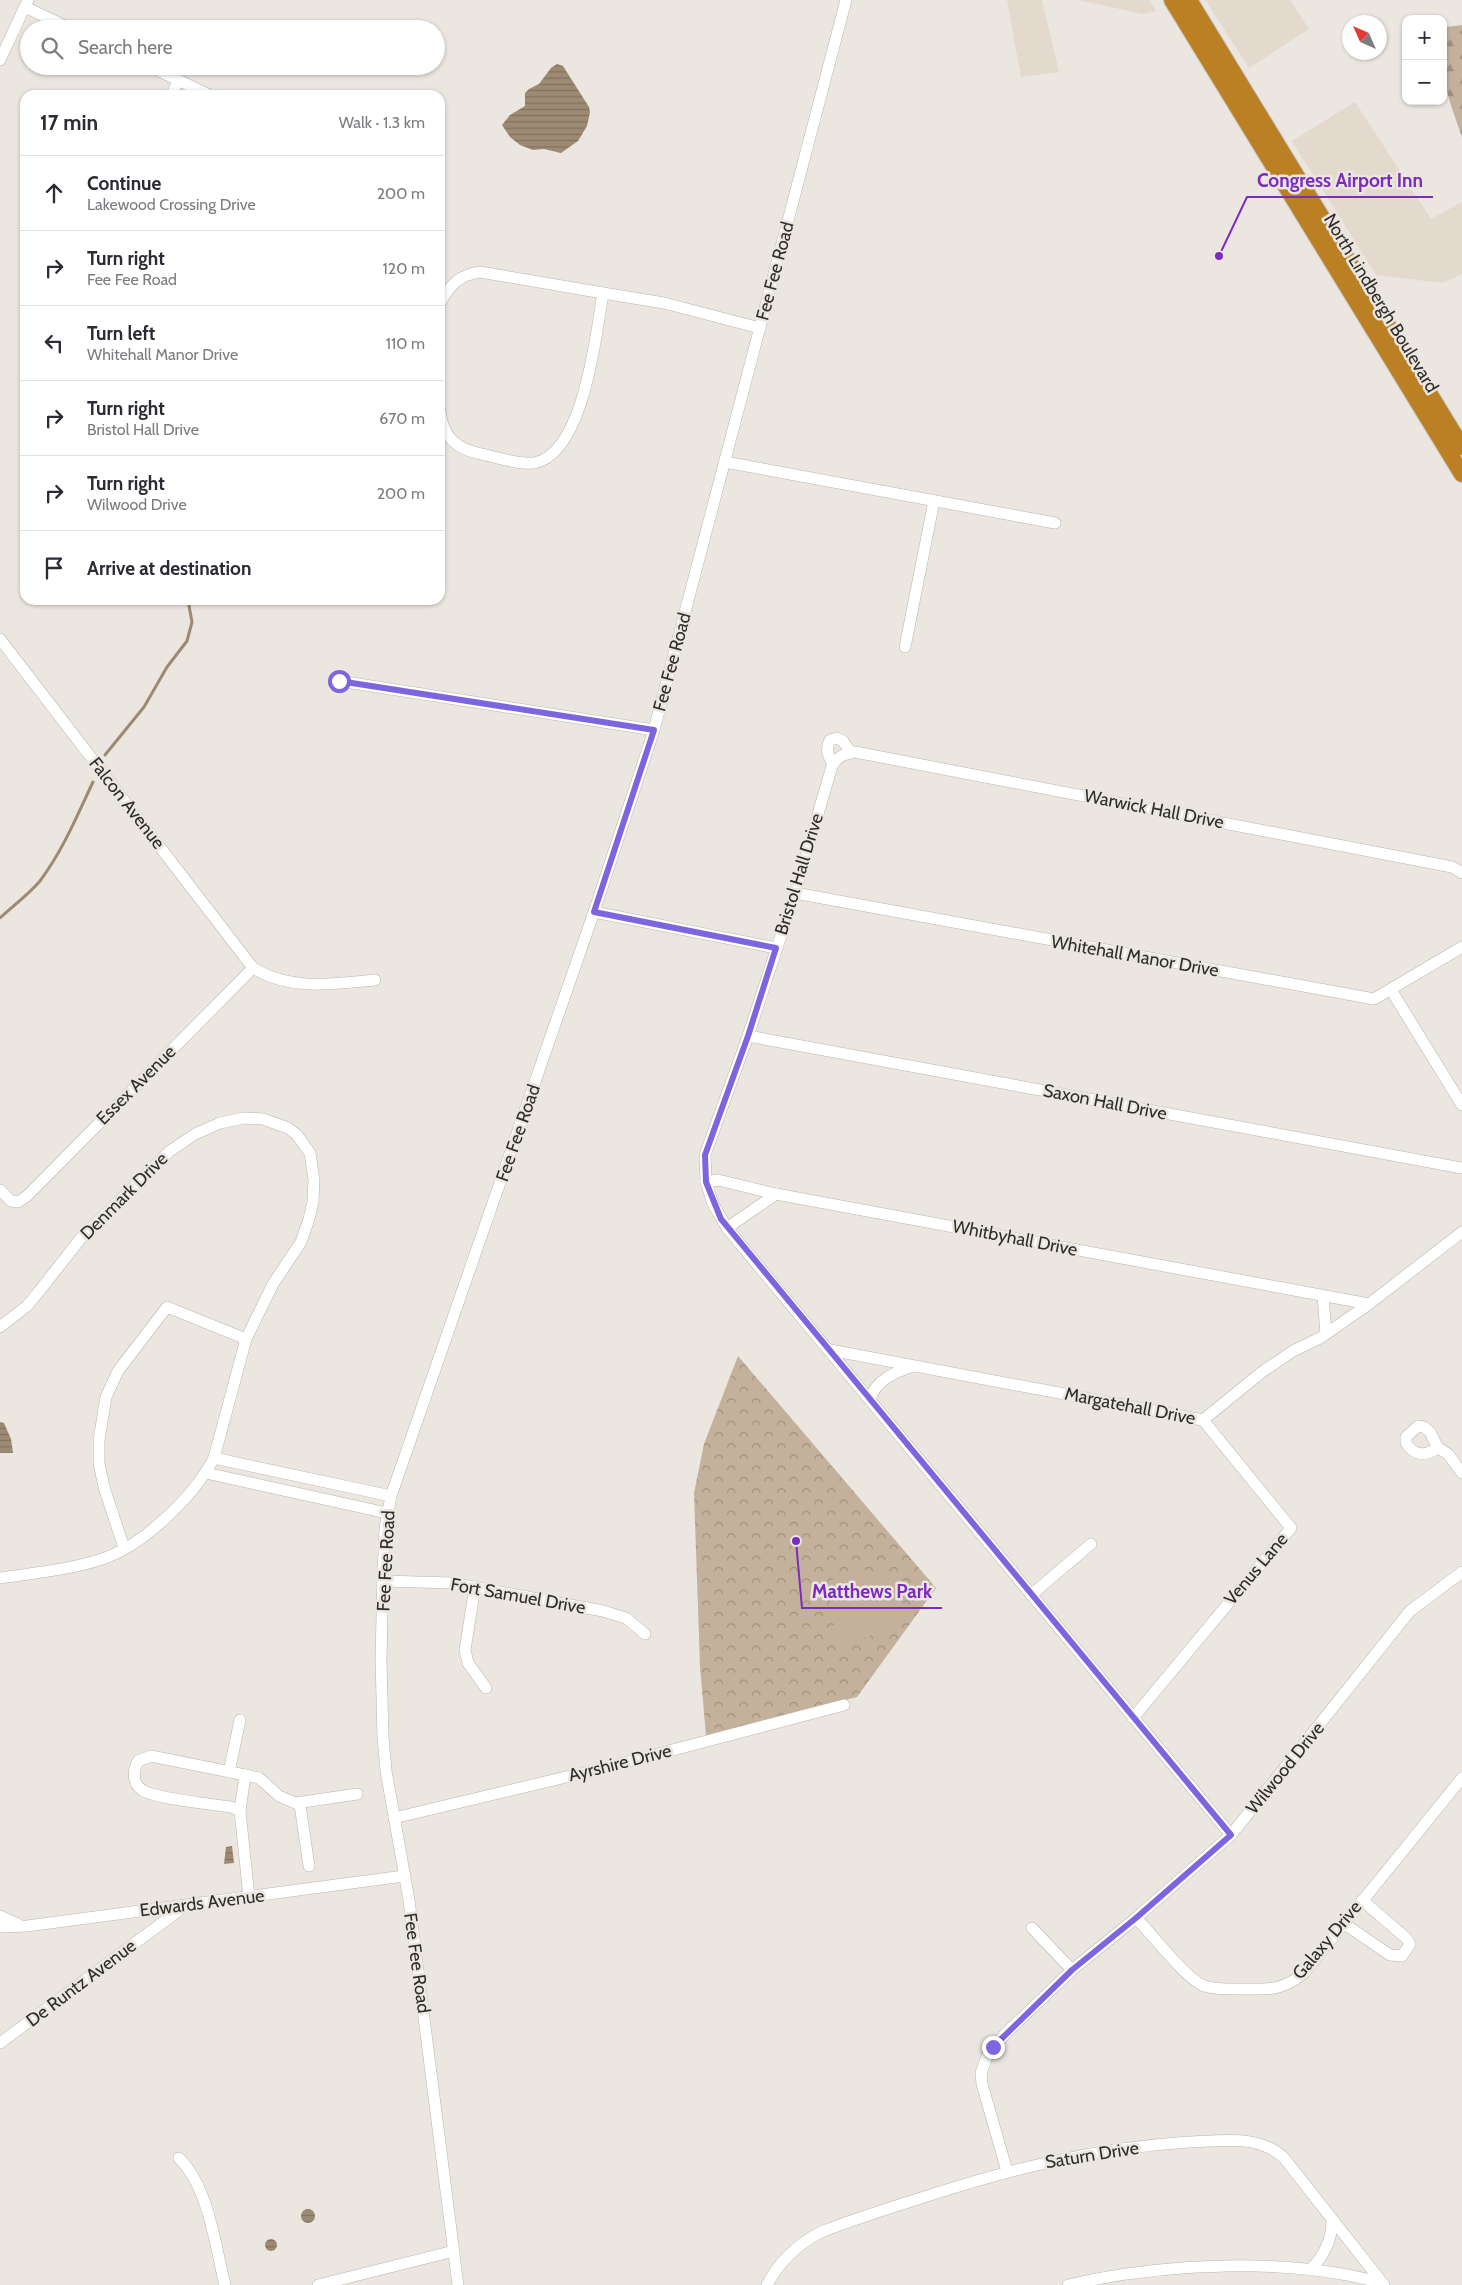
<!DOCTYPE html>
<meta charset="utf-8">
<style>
:root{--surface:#fff;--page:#f2f2f3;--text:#2b2b33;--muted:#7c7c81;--line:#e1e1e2}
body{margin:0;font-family:Cabin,sans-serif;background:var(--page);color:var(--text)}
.controls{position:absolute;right:15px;top:15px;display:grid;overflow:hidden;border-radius:10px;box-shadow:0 1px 4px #0004}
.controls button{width:45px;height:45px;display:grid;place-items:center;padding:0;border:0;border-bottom:1px solid var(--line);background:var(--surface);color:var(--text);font:25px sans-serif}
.compass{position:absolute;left:1342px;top:15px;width:45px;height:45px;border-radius:50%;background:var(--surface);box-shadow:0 1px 4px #0004;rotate:315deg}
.stop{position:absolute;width:15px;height:15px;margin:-11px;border:4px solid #7e65e0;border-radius:50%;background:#fff}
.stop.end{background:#7e65e0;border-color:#fff;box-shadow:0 1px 5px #0008}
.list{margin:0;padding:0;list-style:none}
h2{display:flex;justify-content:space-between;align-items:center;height:65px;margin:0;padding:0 20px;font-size:21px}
h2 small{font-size:16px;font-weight:400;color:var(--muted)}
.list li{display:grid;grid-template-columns:32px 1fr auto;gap:15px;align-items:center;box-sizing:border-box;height:75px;padding:0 20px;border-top:1px solid var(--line)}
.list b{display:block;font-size:19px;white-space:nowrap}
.list p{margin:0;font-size:16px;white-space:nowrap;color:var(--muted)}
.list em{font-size:16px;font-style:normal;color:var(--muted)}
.icon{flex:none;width:28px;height:28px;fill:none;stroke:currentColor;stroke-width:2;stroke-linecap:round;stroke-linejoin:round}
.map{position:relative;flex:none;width:1462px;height:2285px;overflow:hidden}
.search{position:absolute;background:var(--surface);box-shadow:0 1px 4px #0004;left:20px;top:20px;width:425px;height:55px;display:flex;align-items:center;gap:12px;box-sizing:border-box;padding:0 18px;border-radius:28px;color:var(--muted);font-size:19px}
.panel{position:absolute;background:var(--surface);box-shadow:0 1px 4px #0004;left:20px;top:90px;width:425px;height:515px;border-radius:15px}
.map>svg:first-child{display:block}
</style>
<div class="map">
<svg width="1462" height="2285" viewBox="0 0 1462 2285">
<defs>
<pattern id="forest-firs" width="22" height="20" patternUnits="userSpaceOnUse" patternTransform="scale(1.25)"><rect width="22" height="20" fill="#c4b19b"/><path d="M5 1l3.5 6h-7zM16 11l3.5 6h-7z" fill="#a0907f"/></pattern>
<pattern id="park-crowns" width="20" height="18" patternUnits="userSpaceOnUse" patternTransform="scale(1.25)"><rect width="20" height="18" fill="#c4b19b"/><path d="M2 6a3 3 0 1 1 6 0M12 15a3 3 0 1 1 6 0" fill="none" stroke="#a0907f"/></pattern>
<pattern id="water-rules" width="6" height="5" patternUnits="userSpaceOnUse" patternTransform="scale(1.25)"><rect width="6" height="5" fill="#9d8a72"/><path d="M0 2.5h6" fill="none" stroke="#80715e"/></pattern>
</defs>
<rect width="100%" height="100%" fill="#ebe6e0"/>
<g fill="#e3d9cd">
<polygon points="1007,0 1042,0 1059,72 1021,77"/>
<polygon points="1078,0 1149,0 1156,11 1143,14"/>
<polygon points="1208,0 1290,0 1309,29 1249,68 1206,1"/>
<polygon points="1355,102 1431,219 1462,202 1462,274 1442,283 1376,275 1292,141"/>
</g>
<path fill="url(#forest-firs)" d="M1462,25V137C1450,102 1434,64 1446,27Z"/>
<polygon fill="url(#park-crowns)" points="738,1356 936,1588 857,1697 706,1736 700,1666 694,1493 704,1444"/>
<path fill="#c4b19b" d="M854,1569C892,1570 899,1586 908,1620L843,1647L835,1642L833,1615L827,1582Z"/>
<g fill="url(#water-rules)">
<polygon points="557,64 563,66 589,107 590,112 587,126 578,141 561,153 544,149 533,150 520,145 510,137 502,125 510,115 525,106 525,93 529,89 539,84 551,68"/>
<polygon points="0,1422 4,1423 11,1439 13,1453 0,1453"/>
<polygon points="232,1846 234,1863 224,1864 226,1847"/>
<circle cx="308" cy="2216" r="7"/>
<circle cx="271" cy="2245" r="6"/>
</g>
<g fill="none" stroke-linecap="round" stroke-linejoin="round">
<g stroke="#9d8a72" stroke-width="3">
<polyline points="105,755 144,707 167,667 187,641 192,622 189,606 191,600"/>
<path d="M0,918C13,906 29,894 40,881C63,850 77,816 93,782"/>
</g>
<g stroke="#b9b5af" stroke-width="12">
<g id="minor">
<polyline points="25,7 71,29"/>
<polyline points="0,60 28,0"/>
<polyline points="149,66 209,95"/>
<polyline points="172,95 178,80"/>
<polyline points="603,293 664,303 760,328"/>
<path d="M440,303C450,285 459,275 480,272L603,293C596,334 584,454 534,463C518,465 497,457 481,454C457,449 443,438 440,411"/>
<polyline points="725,462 1055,523"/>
<path d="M0,639L253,968C290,991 333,984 375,980"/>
<polyline points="905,647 934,501"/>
<polyline points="339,681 654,730"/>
<path d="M833,764C828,756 825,749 830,740L837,738L843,741L851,753"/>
<polyline points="795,893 1374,999 1462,947"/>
<polyline points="594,912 776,948"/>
<polyline points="1391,990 1462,1105"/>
<polyline points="748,1036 1462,1168"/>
<polyline points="706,1182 718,1180 776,1194 1369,1304"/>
<polyline points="0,1190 11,1201 18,1202 27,1196 253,968"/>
<polyline points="727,1228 776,1194"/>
<polyline points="1323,1296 1326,1334"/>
<path d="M0,1327L27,1306L41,1289L81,1238L170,1151L195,1134L220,1123L244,1118L263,1119L288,1128L297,1135L310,1153L314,1180L313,1202L309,1219L301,1242L273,1284L246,1339L214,1458C194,1496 143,1546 102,1559C69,1570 34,1573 0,1578"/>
<polyline points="830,1350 1203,1420 1262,1372 1293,1351 1320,1338 1369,1304 1462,1232"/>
<path d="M870,1399C876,1380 895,1372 913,1366"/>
<path d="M1438,1448C1425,1456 1415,1457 1406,1443V1437L1418,1426L1424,1427L1430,1432L1438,1448L1448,1454L1462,1473"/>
<polyline points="214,1458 391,1496"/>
<polyline points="206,1473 387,1513"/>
<polyline points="124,1548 104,1487 99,1463 99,1440 106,1397 118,1371 167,1307 246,1339"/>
<polyline points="383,1581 452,1583 603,1611 626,1618 645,1634"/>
<polyline points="475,1587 465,1650 468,1663 486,1688"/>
<polyline points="1031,1595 1091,1544"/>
<polyline points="1133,1718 1291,1528 1203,1420"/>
<polyline points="229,1772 240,1720"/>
<polyline points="296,1803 357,1794"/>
<path d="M240,1811L231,1807C211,1804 156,1799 142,1790C132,1783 133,1770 138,1761L151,1756L245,1775"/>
<polyline points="394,1818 608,1767 844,1705"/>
<path d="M1231,1835L727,1228L713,1204L706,1182L705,1155L748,1036L795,893L832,766C838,756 844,754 855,752L1452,867L1462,873"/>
<polyline points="249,1897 240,1811 245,1775 259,1778 279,1796 300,1805 309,1866"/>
<polyline points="0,1916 18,1924"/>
<path d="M1136,1918C1151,1933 1186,1979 1204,1986C1218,1990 1233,1989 1247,1989C1274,1989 1282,1990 1304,1973L1462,1778"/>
<polyline points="1343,1923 1390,1955 1402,1956 1410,1944 1406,1938 1362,1900"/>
<polyline points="0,1927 27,1926 404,1876"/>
<polyline points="1032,1928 1072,1970"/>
<polyline points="0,2043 185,1906"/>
<path d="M179,2158C209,2188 215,2245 225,2285"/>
<polyline points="1007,2171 982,2084 981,2073 988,2054 1005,2034 1072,1970 1136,1918 1231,1835 1410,1611 1462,1572"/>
<path d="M1310,2270C1324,2256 1332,2241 1332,2221"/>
<polyline points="318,2285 454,2251"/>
<polyline points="458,2285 409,1900 386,1771 383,1737 381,1659 383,1574 385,1528 391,1496 594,912 654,730 846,0"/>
<path d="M767,2285C779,2262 798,2244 821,2232C852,2220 883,2210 915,2200C1006,2170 1093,2148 1189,2142C1221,2141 1259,2134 1284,2158L1384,2285"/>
<path d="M1068,2285C1163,2263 1289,2257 1382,2283"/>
</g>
</g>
<g stroke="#c5c4c4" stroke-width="18">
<g id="highway">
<polyline points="1172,0 1462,474"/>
<polyline points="1189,0 1462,447"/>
</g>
</g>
<use href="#minor" stroke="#fff" stroke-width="11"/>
<use href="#highway" stroke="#bb8023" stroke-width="16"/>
</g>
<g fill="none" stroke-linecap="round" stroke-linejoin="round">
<polyline stroke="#7e65e0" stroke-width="6" points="339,681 654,730 594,912 776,948 748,1036 705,1155 706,1182 721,1219 1231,1835 1136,1918 1072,1970 993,2047"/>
</g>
<g text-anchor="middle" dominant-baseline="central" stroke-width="5" stroke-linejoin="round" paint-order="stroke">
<g font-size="18" fill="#2f2d2b" stroke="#ebe6e0">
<text transform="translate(775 271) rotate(-75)">Fee Fee Road</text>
<text transform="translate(1381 303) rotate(59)">North Lindbergh Boulevard</text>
<text transform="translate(672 662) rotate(-75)">Fee Fee Road</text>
<text transform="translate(127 803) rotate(52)">Falcon Avenue</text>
<text transform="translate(1154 809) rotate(11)">Warwick Hall Drive</text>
<text transform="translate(799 874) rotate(-73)">Bristol Hall Drive</text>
<text transform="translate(1135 956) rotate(10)">Whitehall Manor Drive</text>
<text transform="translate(136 1085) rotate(-45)">Essex Avenue</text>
<text transform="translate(1105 1102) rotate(11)">Saxon Hall Drive</text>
<text transform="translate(518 1133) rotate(-71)">Fee Fee Road</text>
<text transform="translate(124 1196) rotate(-45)">Denmark Drive</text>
<text transform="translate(1015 1238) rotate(11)">Whitbyhall Drive</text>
<text transform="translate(1130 1406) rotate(11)">Margatehall Drive</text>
<text transform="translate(386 1561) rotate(-87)">Fee Fee Road</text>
<text transform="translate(1256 1569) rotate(-50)">Venus Lane</text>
<text transform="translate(518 1596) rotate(10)">Fort Samuel Drive</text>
<text transform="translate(620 1763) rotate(-14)">Ayrshire Drive</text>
<text transform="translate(1285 1768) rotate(-51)">Wilwood Drive</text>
<text transform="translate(202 1903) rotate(-7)">Edwards Avenue</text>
<text transform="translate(1327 1940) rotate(-50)">Galaxy Drive</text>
<text transform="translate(417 1963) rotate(82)">Fee Fee Road</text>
<text transform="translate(81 1983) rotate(-37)">De Runtz Avenue</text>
<text transform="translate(1092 2155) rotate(-9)">Saturn Drive</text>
</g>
</g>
<path fill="none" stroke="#7b2cbf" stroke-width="2" d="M1219 256L1247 197H1433M796 1541L802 1608H942"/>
<g fill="#7b2cbf" stroke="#ebe6e0" stroke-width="2">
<circle cx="1219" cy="256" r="5"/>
<circle cx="796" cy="1541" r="5"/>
</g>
<g font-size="19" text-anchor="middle" font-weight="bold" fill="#7b2cbf" stroke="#ebe6e0" stroke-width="5" stroke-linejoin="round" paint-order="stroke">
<text x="1340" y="187">Congress Airport Inn</text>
<text x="872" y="1598">Matthews Park</text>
</g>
</svg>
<div class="controls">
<button>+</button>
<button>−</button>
</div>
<svg class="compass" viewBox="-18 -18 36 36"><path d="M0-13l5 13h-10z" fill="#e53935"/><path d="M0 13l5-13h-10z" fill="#7c7c81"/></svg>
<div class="stop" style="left:339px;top:681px"></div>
<div class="stop end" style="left:993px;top:2047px"></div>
<div class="search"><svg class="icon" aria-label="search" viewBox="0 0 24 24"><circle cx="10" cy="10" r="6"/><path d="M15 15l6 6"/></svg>Search here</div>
<section class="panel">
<h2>17 min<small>Walk · 1.3 km</small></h2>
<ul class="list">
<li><svg class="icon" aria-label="ahead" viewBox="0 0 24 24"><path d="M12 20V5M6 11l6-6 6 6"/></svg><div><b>Continue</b><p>Lakewood Crossing Drive</p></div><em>200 m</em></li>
<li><svg class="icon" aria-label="right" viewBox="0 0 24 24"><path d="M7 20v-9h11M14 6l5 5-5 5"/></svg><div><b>Turn right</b><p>Fee Fee Road</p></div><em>120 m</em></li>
<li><svg class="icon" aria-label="left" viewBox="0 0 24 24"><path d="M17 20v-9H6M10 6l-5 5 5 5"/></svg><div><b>Turn left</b><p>Whitehall Manor Drive</p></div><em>110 m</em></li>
<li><svg class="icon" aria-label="right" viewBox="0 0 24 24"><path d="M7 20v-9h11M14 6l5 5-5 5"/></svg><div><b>Turn right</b><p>Bristol Hall Drive</p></div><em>670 m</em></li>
<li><svg class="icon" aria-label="right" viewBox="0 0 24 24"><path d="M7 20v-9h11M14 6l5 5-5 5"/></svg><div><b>Turn right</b><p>Wilwood Drive</p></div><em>200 m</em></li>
<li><svg class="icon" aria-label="arrive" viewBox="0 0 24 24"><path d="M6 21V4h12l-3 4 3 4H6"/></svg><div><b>Arrive at destination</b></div></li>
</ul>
</section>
</div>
